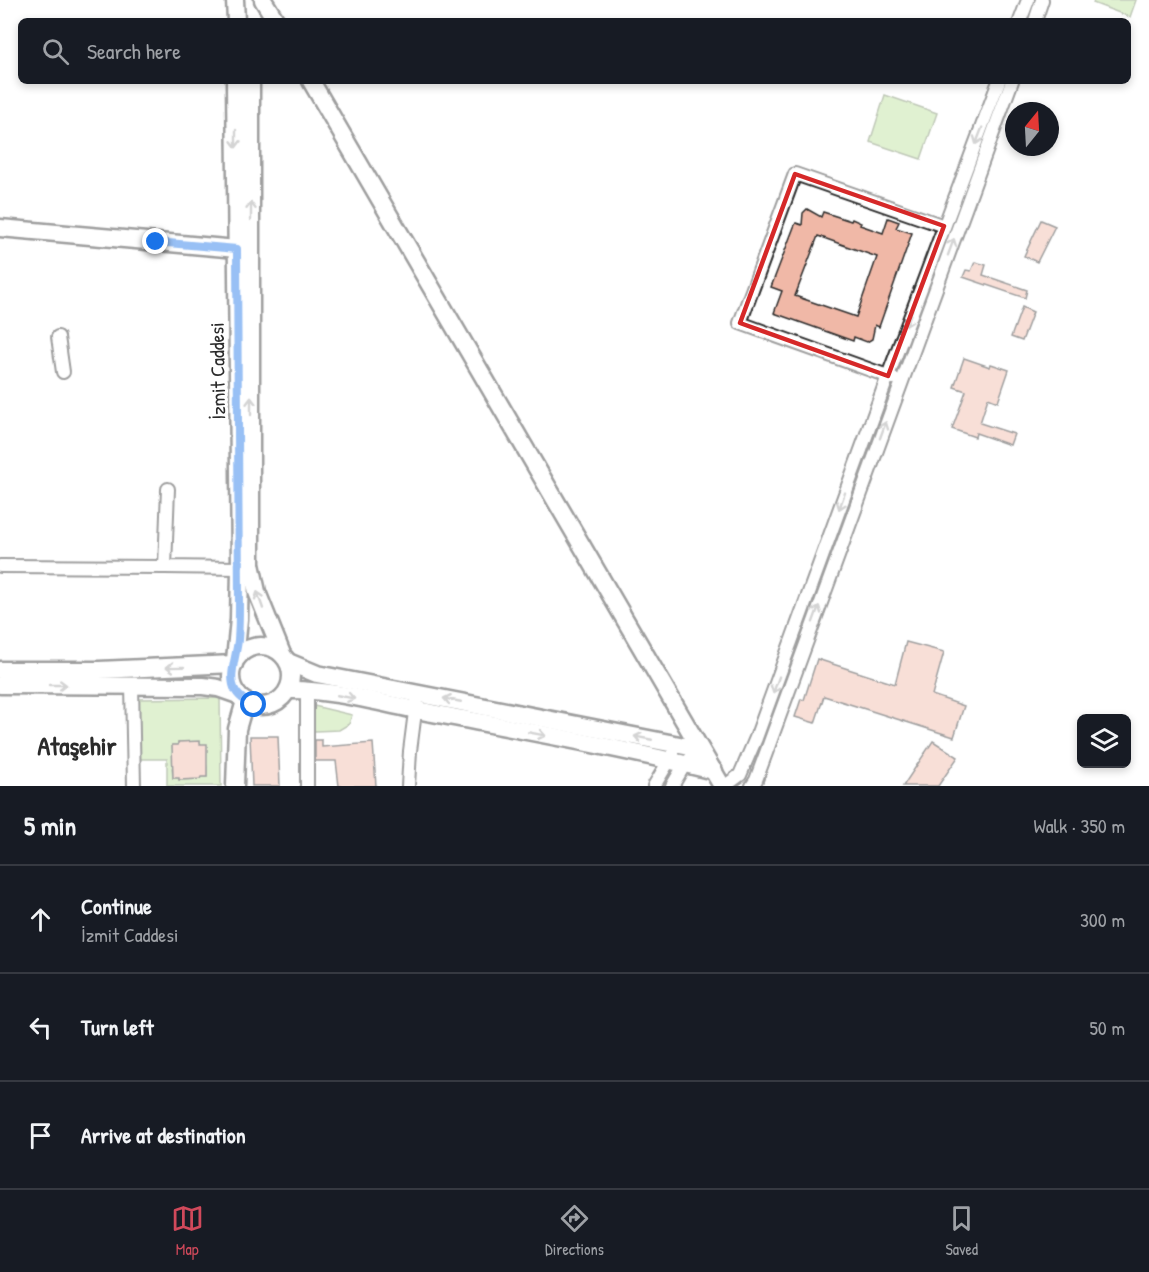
<!DOCTYPE html>
<meta charset="utf-8">
<style>
:root{--surface:#171b24;--page:#20242c;--text:#f1f3f6;--muted:#9ea1a6;--line:#363941;--accent:#d1495b}
body{margin:0;font-family:"Patrick Hand",sans-serif;background:var(--page);color:var(--text)}
.controls{position:absolute;right:18px;bottom:18px;display:grid;overflow:hidden;border-radius:9px;box-shadow:0 3px 9px #0003}
.controls button{width:54px;height:54px;display:grid;place-items:center;padding:0;border:0;border-bottom:2px solid var(--line);background:var(--surface);color:var(--text);font:30px sans-serif}
.compass{position:absolute;left:1005px;top:102px;width:54px;height:54px;border-radius:50%;background:var(--surface);box-shadow:0 3px 9px #0003;rotate:18deg}
.stop{position:absolute;width:18px;height:18px;margin:-14px;border:4px solid #1a73e8;border-radius:50%;background:#fff}
.stop.end{background:#1a73e8;border-color:#fff;box-shadow:0 2px 6px #0008}
.list{margin:0;padding:0;list-style:none}
h2{display:flex;justify-content:space-between;align-items:center;height:78px;margin:0;padding:0 24px;font-size:26px}
h2 small{font-size:20px;font-weight:400;color:var(--muted)}
.list li{display:grid;grid-template-columns:39px 1fr auto;gap:18px;align-items:center;box-sizing:border-box;height:108px;padding:0 24px;border-top:2px solid var(--line)}
.list b{display:block;font-size:22px;white-space:nowrap}
.list p{margin:0;font-size:20px;white-space:nowrap;color:var(--muted)}
.list em{font-size:20px;font-style:normal;color:var(--muted)}
.icon{flex:none;width:33px;height:33px;fill:none;stroke:currentColor;stroke-width:2;stroke-linecap:round;stroke-linejoin:round}
.map{position:relative;flex:none;width:1149px;height:786px;overflow:hidden}
.search{position:absolute;background:var(--surface);box-shadow:0 3px 9px #0003;left:18px;right:18px;top:18px;height:66px;display:flex;align-items:center;gap:15px;box-sizing:border-box;padding:0 21px;border-radius:9px;color:var(--muted);font-size:22px}
.sheet{height:402px;background:var(--surface)}
nav{display:flex;justify-content:space-around;align-items:center;box-sizing:border-box;height:84px;border-top:2px solid var(--line);background:var(--surface);font-size:16px;color:var(--muted)}
nav a{display:grid;justify-items:center;gap:3px}
nav .on{color:var(--accent)}
.map>svg:first-child{display:block}
</style>
<div class="map">
<svg width="1149" height="786" viewBox="0 0 1149 786">
<rect width="100%" height="100%" fill="#fff"/>
<filter id="ink" filterUnits="userSpaceOnUse"><feTurbulence type="fractalNoise" baseFrequency=".0167" numOctaves="2"/><feDisplacementMap in="SourceGraphic" scale="12" xChannelSelector="R" yChannelSelector="G"/><feConvolveMatrix kernelMatrix="1 2 1 2 8 2 1 2 1" color-interpolation-filters="sRGB"/></filter>
<g filter="url(#ink)">
<g fill="#bbe09a" stroke="#738662" stroke-width="1.5" fill-rule="evenodd">
<polygon points="1094,0 1136,0 1130,17 1093,3"/>
<polygon points="885,95 937,113 921,159 870,142"/>
<path d="M220,698L221,786H167V759H140L139,699ZM178,742H200L207,767V777H201L200,779L179,780V778H173L172,768L176,767L172,745H178Z"/>
<polygon points="314,706 352,715 349,724 339,730 315,731 310,725 309,709"/>
</g>
<g fill="#f0b8a7" stroke="#2b2b2b" stroke-width="1.5" fill-rule="evenodd">
<path d="M807,209L821,217L823,212L851,221L852,219L861,223L860,225L883,233L888,218L899,222L896,228L912,233L879,327L875,325L872,339L867,342L854,337L853,341L774,313L782,291L771,287L794,227L796,223L802,225L803,213ZM818,236L877,257L856,317L795,296Z"/>
<polygon points="1041,220 1055,226 1037,262 1024,256"/>
<polygon points="975,262 986,265 983,275 1027,290 1025,298 963,277 966,270 971,271"/>
<polygon points="1022,307 1033,312 1022,341 1011,337"/>
<polygon points="964,358 990,367 991,364 1009,370 998,402 988,398 980,423 1014,434 1010,445 976,433 975,437 952,429 966,391 954,387"/>
<polygon points="906,642 944,652 932,695 964,706 954,737 824,696 815,723 795,717 801,699 804,700 817,659 895,684"/>
<polygon points="250,736 278,736 280,786 252,786"/>
<polygon points="315,740 322,740 322,747 373,743 376,786 339,786 336,761 315,761"/>
<polygon points="200,741 200,744 207,744 207,777 201,777 200,779 179,780 179,778 173,778 172,745 178,745 178,742"/>
<polygon points="933,741 958,757 938,786 903,786"/>
</g>
<g fill="none" stroke-linecap="round" stroke-linejoin="round">
<g stroke="#2b2b2b" stroke-width="16">
<g id="street">
<polyline points="1020,21 1028,0"/>
<polyline points="1035,21 1042,0"/>
<polyline points="58,337 63,372"/>
<polyline points="893,378 740,323 795,174 944,226"/>
<polyline points="168,489 165,567 240,568"/>
<polyline points="0,566 165,567"/>
<polyline points="132,685 134,786"/>
<polyline points="307,690 307,786"/>
<polyline points="408,786 410,751 416,704"/>
<polyline points="654,786 673,754"/>
<polyline points="672,786 685,764 700,749"/>
<polyline points="725,786 740,775 756,738 888,376 999,81"/>
<polyline points="752,786 756,780 766,753 1012,81"/>
</g>
</g>
<g stroke="#2b2b2b" stroke-width="21">
<g id="secondary">
<polyline points="235,0 236,21"/>
<polyline points="263,0 276,21"/>
<polyline points="251,81 251,564 257,592 282,654"/>
<polyline points="311,81 722,786"/>
<polyline points="0,228 237,249"/>
<circle cx="261" cy="676" r="30"/>
<polyline points="235,660 239,619 240,568 235,81"/>
<polyline points="288,662 317,674 700,749"/>
<polyline points="0,670 99,670 234,664"/>
<polyline points="0,685 203,686 218,688 238,695"/>
<path d="M288,690C332,689 388,705 432,713C526,731 621,748 714,771"/>
<polyline points="235,786 237,729 245,701"/>
</g>
</g>
<use href="#street" stroke="#fff" stroke-width="12"/>
<use href="#secondary" stroke="#fff" stroke-width="16"/>
</g>
<defs><path id="oneway-shaft" d="M-6 0H5M1.5-3L5.5 0L1.5 3" fill="none" stroke-width="1.6" stroke-linecap="round" stroke-linejoin="round" transform="scale(1.5)"/></defs>
<g stroke="#a0a0a0">
<use href="#oneway-shaft" transform="translate(979 136) rotate(111)"/>
<use href="#oneway-shaft" transform="translate(236 139) rotate(90)"/>
<use href="#oneway-shaft" transform="translate(251 211) rotate(-90)"/>
<use href="#oneway-shaft" transform="translate(951 247) rotate(-70)"/>
<use href="#oneway-shaft" transform="translate(909 318) rotate(111)"/>
<use href="#oneway-shaft" transform="translate(251 406) rotate(-90)"/>
<use href="#oneway-shaft" transform="translate(883 430) rotate(-70)"/>
<use href="#oneway-shaft" transform="translate(842 501) rotate(110)"/>
<use href="#oneway-shaft" transform="translate(260 600) rotate(-109)"/>
<use href="#oneway-shaft" transform="translate(816 614) rotate(-70)"/>
<use href="#oneway-shaft" transform="translate(175 667) rotate(179)"/>
<use href="#oneway-shaft" transform="translate(58 685)"/>
<use href="#oneway-shaft" transform="translate(776 685) rotate(110)"/>
<use href="#oneway-shaft" transform="translate(346 697) rotate(11)"/>
<use href="#oneway-shaft" transform="translate(452 700) rotate(-169)"/>
<use href="#oneway-shaft" transform="translate(537 734) rotate(11)"/>
<use href="#oneway-shaft" transform="translate(643 738) rotate(-169)"/>
</g>
</g>
<g fill="none" stroke-linecap="round" stroke-linejoin="round" filter="url(#ink)">
<path stroke="#1a73e8" stroke-width="8" d="M156,242L237,249L239,602C239,614 239,627 238,640C235,667 220,691 254,705"/>
</g>
<path d="M0 0H1149V786H0ZM795,174L944,226L888,376L740,323Z" fill="#fff" fill-opacity=".55" fill-rule="evenodd"/>
<path fill="none" stroke="#d62828" stroke-width="4.5" stroke-linejoin="round" d="M795,174L944,226L888,376L740,323Z"/>
<g text-anchor="middle" dominant-baseline="central" stroke-width="6" stroke-linejoin="round" paint-order="stroke">
<g font-size="20" fill="#2b2b2b" stroke="#fff">
<text transform="translate(217 371) rotate(-91)">İzmit Caddesi</text>
</g>
<g font-size="26" font-weight="bold" fill="#2b2b2b" stroke="#fff">
<text x="77" y="745">Ataşehir</text>
</g>
</g>
</svg>
<div class="controls">
<button><svg class="icon" aria-label="layers" viewBox="0 0 24 24"><path d="M12 4l9 5-9 5-9-5zM3 14l9 5 9-5"/></svg></button>
</div>
<svg class="compass" viewBox="-18 -18 36 36"><path d="M0-13l5 13h-10z" fill="#e53935"/><path d="M0 13l5-13h-10z" fill="#9ea1a6"/></svg>
<div class="stop" style="left:254px;top:705px"></div>
<div class="stop end" style="left:156px;top:242px"></div>
<div class="search"><svg class="icon" aria-label="search" viewBox="0 0 24 24"><circle cx="10" cy="10" r="6"/><path d="M15 15l6 6"/></svg>Search here</div>
</div>
<section class="sheet">
<h2>5 min<small>Walk · 350 m</small></h2>
<ul class="list">
<li><svg class="icon" aria-label="ahead" viewBox="0 0 24 24"><path d="M12 20V5M6 11l6-6 6 6"/></svg><div><b>Continue</b><p>İzmit Caddesi</p></div><em>300 m</em></li>
<li><svg class="icon" aria-label="left" viewBox="0 0 24 24"><path d="M17 20v-9H6M10 6l-5 5 5 5"/></svg><div><b>Turn left</b></div><em>50 m</em></li>
<li><svg class="icon" aria-label="arrive" viewBox="0 0 24 24"><path d="M6 21V4h12l-3 4 3 4H6"/></svg><div><b>Arrive at destination</b></div></li>
</ul>
</section>
<nav>
<a class="on"><svg class="icon" aria-label="map" viewBox="0 0 24 24"><path d="M3 6l6-2 6 2 6-2v14l-6 2-6-2-6 2zM9 4v14M15 6v14"/></svg>Map</a>
<a><svg class="icon" aria-label="directions" viewBox="0 0 24 24"><path d="M12 3l9 9-9 9-9-9zM9 14v-3h6M13 9l2 2-2 2"/></svg>Directions</a>
<a><svg class="icon" aria-label="saved" viewBox="0 0 24 24"><path d="M7 4h10v16l-5-4-5 4z"/></svg>Saved</a>
</nav>
